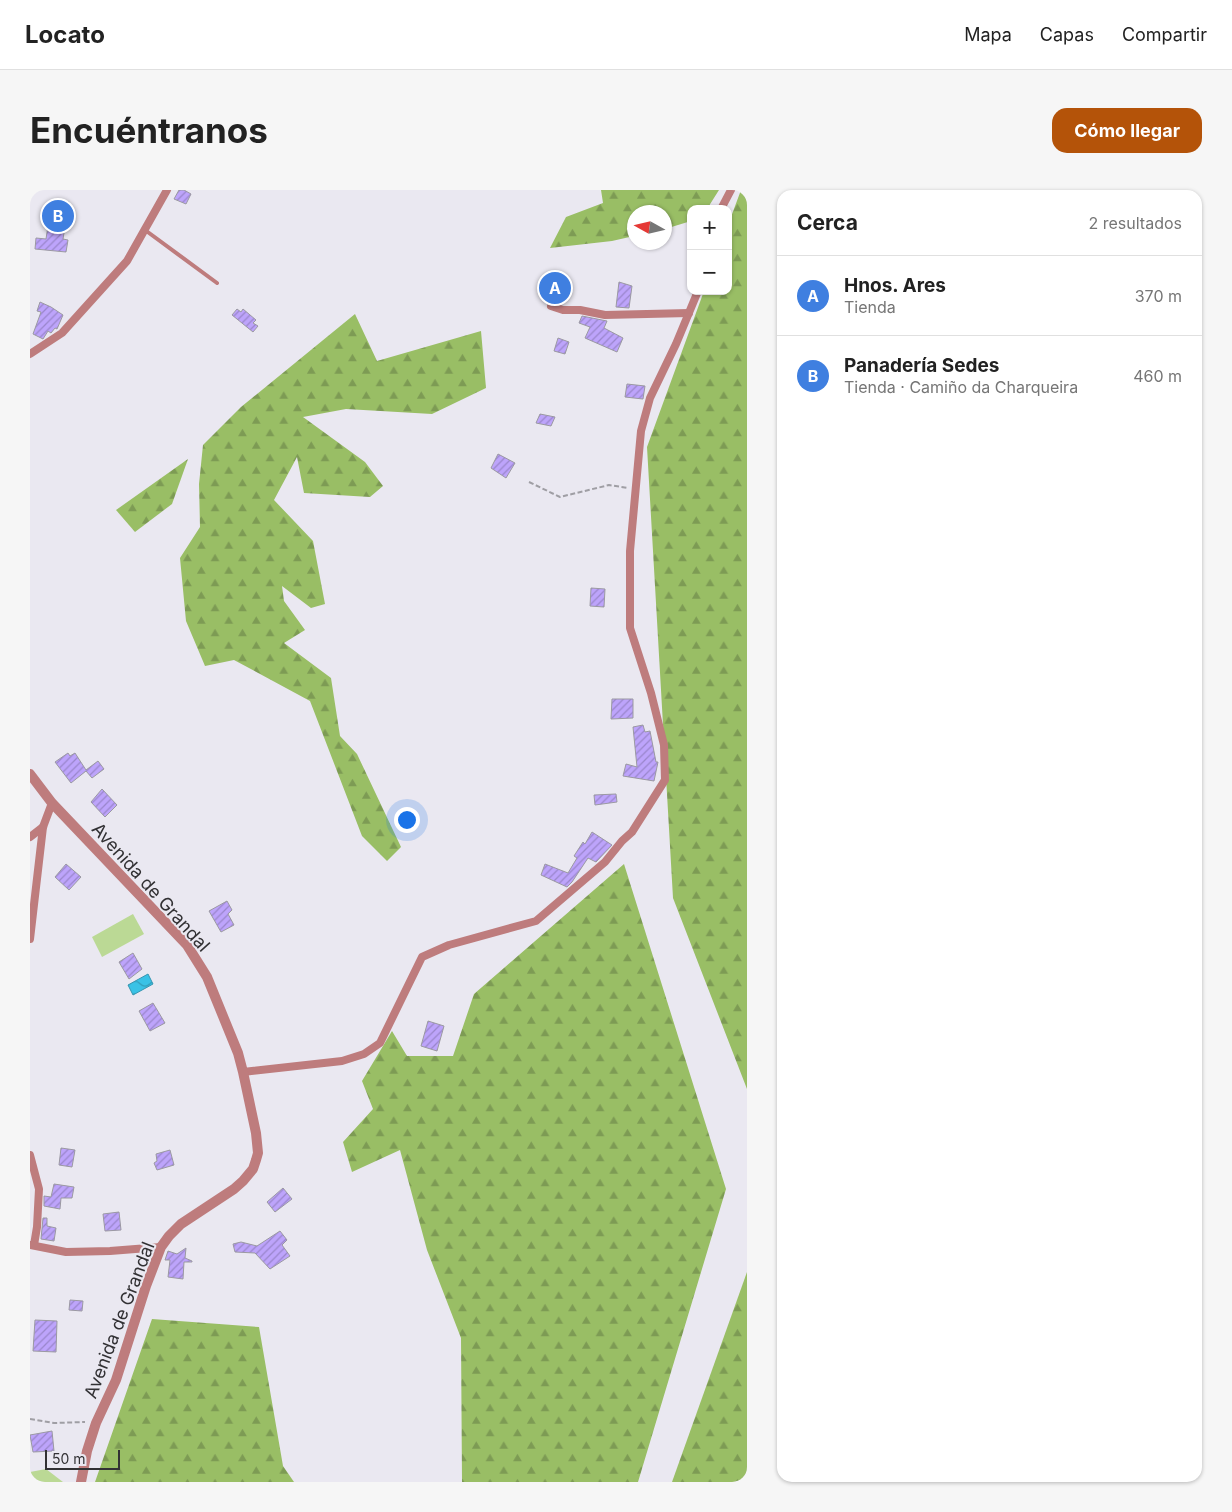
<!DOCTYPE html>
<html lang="es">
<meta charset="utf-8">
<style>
:root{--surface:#fff;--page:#f6f6f6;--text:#222;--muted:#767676;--line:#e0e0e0;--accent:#b45309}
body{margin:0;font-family:Inter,sans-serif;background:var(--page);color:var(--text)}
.controls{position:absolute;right:15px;top:15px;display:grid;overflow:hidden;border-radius:10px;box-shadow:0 1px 4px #0004}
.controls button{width:45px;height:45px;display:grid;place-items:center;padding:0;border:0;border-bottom:1px solid var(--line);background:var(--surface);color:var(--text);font:25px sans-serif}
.compass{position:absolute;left:597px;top:15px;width:45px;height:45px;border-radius:50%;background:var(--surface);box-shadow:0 1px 4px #0004;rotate:278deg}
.scale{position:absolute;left:15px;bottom:12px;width:75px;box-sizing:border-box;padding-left:5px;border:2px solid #323134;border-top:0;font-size:14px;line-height:18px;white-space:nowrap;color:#323134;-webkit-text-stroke:4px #eae8f1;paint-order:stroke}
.you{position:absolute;left:376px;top:629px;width:18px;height:18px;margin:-12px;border:4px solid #fff;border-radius:50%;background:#1a73e8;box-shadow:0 0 0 8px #1a73e833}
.badge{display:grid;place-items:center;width:32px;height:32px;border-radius:50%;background:var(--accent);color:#fff;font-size:16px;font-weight:700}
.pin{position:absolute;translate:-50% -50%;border:2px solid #fff;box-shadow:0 1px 5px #0006}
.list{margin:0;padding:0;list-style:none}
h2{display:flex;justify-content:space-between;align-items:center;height:65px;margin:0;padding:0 20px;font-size:21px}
h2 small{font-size:16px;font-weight:400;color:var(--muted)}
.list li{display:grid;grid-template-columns:32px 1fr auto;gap:15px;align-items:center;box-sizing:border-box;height:80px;padding:0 20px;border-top:1px solid var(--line)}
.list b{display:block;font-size:19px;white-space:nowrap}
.list p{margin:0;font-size:16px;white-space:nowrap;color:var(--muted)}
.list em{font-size:16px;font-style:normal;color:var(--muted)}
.map{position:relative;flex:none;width:717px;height:1292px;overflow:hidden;border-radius:15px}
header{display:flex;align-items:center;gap:30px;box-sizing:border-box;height:70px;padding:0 25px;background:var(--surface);border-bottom:1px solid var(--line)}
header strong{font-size:24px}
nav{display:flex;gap:28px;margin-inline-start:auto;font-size:18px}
.intro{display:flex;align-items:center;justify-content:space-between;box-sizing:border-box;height:120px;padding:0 30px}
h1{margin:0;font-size:35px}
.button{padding:12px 22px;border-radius:15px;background:var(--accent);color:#fff;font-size:18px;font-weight:700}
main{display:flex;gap:30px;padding:0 30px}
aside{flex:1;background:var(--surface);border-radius:15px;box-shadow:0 1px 4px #0004}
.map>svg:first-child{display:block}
</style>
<header>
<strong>Locato</strong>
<nav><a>Mapa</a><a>Capas</a><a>Compartir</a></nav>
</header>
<div class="intro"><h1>Encuéntranos</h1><a class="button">Cómo llegar</a></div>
<main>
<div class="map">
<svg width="717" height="1292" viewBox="0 0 717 1292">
<defs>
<pattern id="forest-firs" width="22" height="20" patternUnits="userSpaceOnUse" patternTransform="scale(1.25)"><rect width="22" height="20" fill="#99be65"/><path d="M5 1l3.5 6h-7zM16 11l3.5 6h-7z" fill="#7d9b54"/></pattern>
<pattern id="water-waves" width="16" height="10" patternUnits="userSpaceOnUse" patternTransform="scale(1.25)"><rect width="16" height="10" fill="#39c2e6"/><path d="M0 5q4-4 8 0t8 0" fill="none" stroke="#319ebb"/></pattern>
<pattern id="building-hatch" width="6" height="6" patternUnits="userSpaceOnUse" patternTransform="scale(1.25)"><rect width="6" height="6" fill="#bda4fb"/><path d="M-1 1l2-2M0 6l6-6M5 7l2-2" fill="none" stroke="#9a86cc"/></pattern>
</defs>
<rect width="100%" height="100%" fill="#eae8f1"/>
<g fill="url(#forest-firs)">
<polygon points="571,0 689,0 677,19 661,19 661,31 635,39 634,22 604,22 604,46 582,51 520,58 536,27 573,13"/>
<polygon points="711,0 717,0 717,899 643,708 617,257 674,101 698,101 698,35"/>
<polygon points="325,124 347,171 451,141 456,198 402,224 316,219 273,227 335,272 353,296 340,307 274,303 267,267 244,310 283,351 295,414 281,418 252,396 254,411 275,440 254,453 301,488 310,546 327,564 371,657 357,671 332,646 280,511 204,470 175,476 156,431 150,368 170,337 169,294 173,255 211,217"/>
<polygon points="158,269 142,314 105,342 86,320"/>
<polygon points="594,674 696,999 608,1292 432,1292 431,1148 397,1060 370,960 322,982 313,952 343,919 332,891 362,841 377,866 423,866 444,804"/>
<polygon points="717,1082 717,1292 642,1292"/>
<polygon points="122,1129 229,1137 253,1276 264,1292 65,1292"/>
</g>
<g fill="#bbd995">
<polygon points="103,724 114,744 72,767 62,747"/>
<polygon points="16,1279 33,1292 1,1292 0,1282"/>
</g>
<polygon fill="url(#water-waves)" stroke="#3796b1" points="118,784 123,794 103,805 98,795"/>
<g fill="url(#building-hatch)" stroke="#9b99a2">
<polygon points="149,0 154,0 161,4 156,14 144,9"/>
<polygon points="22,10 39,12 33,49 38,50 36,62 5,59 6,48 16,49"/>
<polygon points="513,88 539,94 536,107 511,101"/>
<polygon points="589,92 602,96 599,118 586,117"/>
<polygon points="10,112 21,117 33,125 27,139 25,138 21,143 18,141 13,149 3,144 11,122 7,121"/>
<polygon points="207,119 211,122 213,119 226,130 223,133 228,136 223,142 202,125"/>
<polygon points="552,126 577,131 574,138 593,148 587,162 555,148 560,137 549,133"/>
<polygon points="528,148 539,152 535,164 524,161"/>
<polygon points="597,194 615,196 613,209 595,207"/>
<polygon points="510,224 525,227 521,236 506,233"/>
<polygon points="468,264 485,273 476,288 461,278"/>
<polygon points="561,398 575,399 574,417 560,416"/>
<polygon points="582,509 603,509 603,528 581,529"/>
<polygon points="613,535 615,542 620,541 626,572 628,572 624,591 593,586 596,574 607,577 603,537"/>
<polygon points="38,563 40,566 45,563 56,580 68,571 74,579 62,588 56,581 41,593 25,572"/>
<polygon points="72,599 87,615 75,627 61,612"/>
<polygon points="586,604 587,612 565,615 564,605"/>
<polygon points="562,642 582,655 566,672 558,668 542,692 537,697 511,685 515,674 538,683 547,668 544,666 553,652 555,654"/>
<polygon points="36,674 51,687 39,700 25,687"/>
<polygon points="197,711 202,720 198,724 204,735 191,742 179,721"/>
<polygon points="103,763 112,779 99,789 89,772"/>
<polygon points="123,813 135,833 120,841 109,821"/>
<polygon points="398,831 414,836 407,861 391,856"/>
<polygon points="31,958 45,960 42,977 29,975"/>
<polygon points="140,960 144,975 127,980 124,973 127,971 126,964"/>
<polygon points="24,994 44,997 42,1008 31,1008 30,1019 14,1016 14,1006 21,1007"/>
<polygon points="253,998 262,1009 245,1022 237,1012"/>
<polygon points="89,1022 91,1040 75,1041 73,1024"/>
<polygon points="13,1028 17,1028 17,1036 26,1038 24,1051 11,1049"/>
<polygon points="250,1041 257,1050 252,1055 260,1066 240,1079 225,1063 205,1062 203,1054 211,1052 227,1056"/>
<polygon points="156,1058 155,1068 162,1071 162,1072 154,1072 153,1089 138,1087 140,1070 135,1070 138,1061 147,1064"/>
<polygon points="40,1110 53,1111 52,1121 39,1120"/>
<polygon points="5,1130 27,1131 26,1162 3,1161"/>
<polygon points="22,1241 24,1261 3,1262 0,1245"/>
</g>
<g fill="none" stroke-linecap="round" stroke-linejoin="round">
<g stroke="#9f9ea4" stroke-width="2" stroke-dasharray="5 2.5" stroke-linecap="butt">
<polyline points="499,292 530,307 579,295 598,298"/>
<polyline points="0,1229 24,1233 55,1232"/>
</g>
<polyline stroke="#be7c7d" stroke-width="4" points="115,40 187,93"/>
<g stroke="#be7c7d" stroke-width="8">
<polyline points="691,19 701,0"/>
<polyline points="521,116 533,120 550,120 575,125 659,123"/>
<polyline points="0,164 32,143 97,71 137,0"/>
<polyline points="0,647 13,637"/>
<polyline points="0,749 13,637 22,613"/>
<polyline points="213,882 312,871 334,864 350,853 392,767 419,755 506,731 575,672 592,651 602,642 635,590 634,555 621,503 600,438 600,361 611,241 620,208 646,154 668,101"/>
<polyline points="0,965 9,999 7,1037 4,1055"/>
<polyline points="0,1055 36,1062 80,1061 131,1057"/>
</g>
<polyline stroke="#be7c7d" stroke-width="10" points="0,584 22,613 157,755 177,787 208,863 213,882 226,943 228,963 226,970 223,979 213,991 204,999 151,1034 139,1046 131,1057 116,1096 86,1190 66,1233 57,1261 51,1292"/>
</g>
<g text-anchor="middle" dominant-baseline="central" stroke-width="4" stroke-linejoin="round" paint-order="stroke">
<g font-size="18" fill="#323134" stroke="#eae8f1">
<text transform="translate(121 697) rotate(48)">Avenida de Grandal</text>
<text transform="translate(89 1130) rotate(-69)">Avenida de Grandal</text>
</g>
</g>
</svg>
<div class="controls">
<button>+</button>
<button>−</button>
</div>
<svg class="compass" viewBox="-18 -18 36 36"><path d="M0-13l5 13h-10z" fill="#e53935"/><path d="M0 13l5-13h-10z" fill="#767676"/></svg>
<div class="scale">50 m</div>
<div class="you"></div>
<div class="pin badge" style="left:525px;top:98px;background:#3f7fe0">A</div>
<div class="pin badge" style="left:28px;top:26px;background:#3f7fe0">B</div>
</div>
<aside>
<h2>Cerca<small>2 resultados</small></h2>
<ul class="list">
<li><span class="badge" style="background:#3f7fe0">A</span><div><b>Hnos. Ares</b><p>Tienda</p></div><em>370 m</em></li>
<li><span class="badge" style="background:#3f7fe0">B</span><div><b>Panadería Sedes</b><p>Tienda · Camiño da Charqueira</p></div><em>460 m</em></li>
</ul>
</aside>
</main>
